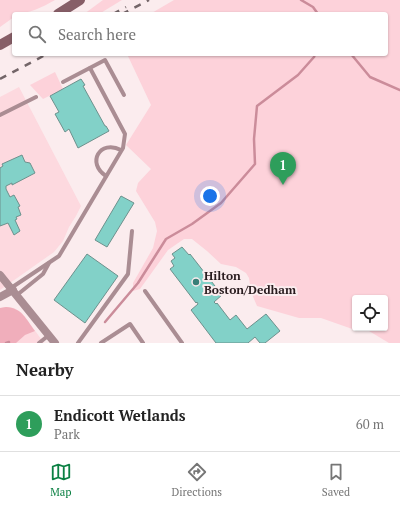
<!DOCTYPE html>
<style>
:root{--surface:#fff;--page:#f6f6f6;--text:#222;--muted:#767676;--line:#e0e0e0;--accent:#0b8043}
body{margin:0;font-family:"PT Serif",serif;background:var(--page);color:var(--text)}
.controls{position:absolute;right:12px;bottom:12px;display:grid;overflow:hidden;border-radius:4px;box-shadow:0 1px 3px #0004}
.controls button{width:36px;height:36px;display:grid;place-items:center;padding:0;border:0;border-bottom:1px solid var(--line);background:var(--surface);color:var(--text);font:20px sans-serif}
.you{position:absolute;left:210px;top:196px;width:14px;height:14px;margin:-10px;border:3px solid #fff;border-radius:50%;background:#1a73e8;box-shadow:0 0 0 6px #1a73e833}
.badge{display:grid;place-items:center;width:26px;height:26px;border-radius:50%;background:var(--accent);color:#fff;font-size:13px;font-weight:700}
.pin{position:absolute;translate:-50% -33px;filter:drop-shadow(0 1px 2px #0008)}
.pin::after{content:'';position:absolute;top:21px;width:14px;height:12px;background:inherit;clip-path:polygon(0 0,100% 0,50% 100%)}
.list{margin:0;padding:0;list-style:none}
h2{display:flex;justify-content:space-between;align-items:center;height:52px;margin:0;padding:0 16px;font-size:17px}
h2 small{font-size:13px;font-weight:400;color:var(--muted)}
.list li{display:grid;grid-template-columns:26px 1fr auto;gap:12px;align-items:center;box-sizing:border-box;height:56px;padding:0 16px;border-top:1px solid var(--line)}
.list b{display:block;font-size:15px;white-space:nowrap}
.list p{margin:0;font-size:13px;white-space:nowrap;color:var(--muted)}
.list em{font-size:13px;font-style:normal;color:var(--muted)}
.icon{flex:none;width:22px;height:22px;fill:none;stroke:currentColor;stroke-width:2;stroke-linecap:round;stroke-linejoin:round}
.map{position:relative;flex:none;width:400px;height:343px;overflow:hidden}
.search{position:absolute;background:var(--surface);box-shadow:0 1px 3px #0004;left:12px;right:12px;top:12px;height:44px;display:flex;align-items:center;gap:10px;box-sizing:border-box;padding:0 14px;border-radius:4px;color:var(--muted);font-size:15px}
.sheet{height:108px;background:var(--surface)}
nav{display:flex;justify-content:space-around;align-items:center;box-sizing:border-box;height:56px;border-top:1px solid var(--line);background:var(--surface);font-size:11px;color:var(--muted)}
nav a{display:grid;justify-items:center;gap:2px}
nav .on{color:var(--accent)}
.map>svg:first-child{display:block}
</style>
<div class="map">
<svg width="400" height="343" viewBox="0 0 400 343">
<rect width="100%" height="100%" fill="#fbecee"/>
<g fill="#fdd9df">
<polygon points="19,87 81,206 76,216 69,227 63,241 54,252 0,290 0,97"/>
<polygon points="6,307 14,308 22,313 44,343 0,343 0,308"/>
</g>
<g fill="#fdd2da" fill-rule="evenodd">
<path d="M0,0H55C43,7 28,14 14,14V17L0,27Z"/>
<polygon points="103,0 122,0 99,14 84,14"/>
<path d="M174,0H400V343H389L369,331H358L321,318H299L257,306L251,292L249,278L246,273L236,267L221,264L207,251L192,239H184L168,250L140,289L133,291V283L153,248L157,231L155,222L136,191L138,183L151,169L126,145L151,105L127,54H386V14H150ZM355,298H385V328H355Z"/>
<polygon points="55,72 63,89 43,99 30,85"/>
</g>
<path fill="#f0aebb" d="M6,307C22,308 26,319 35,331L25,335L16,343H0V308Z"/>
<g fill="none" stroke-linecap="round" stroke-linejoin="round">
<g stroke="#cb8c9a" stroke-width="2.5">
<polyline points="301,0 313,7 318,14"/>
<polyline points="351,54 370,77 400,90"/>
<polyline points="105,322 138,283 166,239 192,224 221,203 255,164 254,139 257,106 298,75 314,57 315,54"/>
<polyline points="6,343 9,342"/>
</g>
</g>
<g fill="#82d1c8" stroke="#6d918d">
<polygon points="81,79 85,85 83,86 105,126 106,126 109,131 78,148 69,129 65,132 55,114 59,112 50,96"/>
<polygon points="22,155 25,162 30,163 35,173 12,185 12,183 6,186 6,189 10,197 14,195 20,206 18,207 21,215 16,217 17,219 15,220 20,231 14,235 8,223 0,226 0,168 3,166 2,164"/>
<polygon points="121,196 134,203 107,247 95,240"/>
<polygon points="182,247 189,255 190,254 222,295 214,302 216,304 217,303 230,320 236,315 247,329 266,314 280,331 265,343 260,343 255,337 248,343 216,343 191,310 198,304 197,302 196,303 170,269 174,266 171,261 175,258 172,254"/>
<polygon points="87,254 118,276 85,323 54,300"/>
</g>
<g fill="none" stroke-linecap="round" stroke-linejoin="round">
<g stroke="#aa8d93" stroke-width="4">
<polyline points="63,82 105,60 124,95"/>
<polyline points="0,115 36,97"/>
<path d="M106,176C86,163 100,139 121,150"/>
<polyline points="11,288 59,256 123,148 125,134 90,68"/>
<polyline points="145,291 182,343"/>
<polyline points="17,295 43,274 49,263"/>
<polyline points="39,343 49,335"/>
<polyline points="78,343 128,274 132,231"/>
<polyline points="101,343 130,324 143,343"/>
</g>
<g stroke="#aa8d93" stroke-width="8">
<polyline points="0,275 55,343"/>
<polyline points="0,297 13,290"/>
</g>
<g stroke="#875e67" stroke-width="10">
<polyline points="58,14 80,0"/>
<polyline points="0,45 14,37"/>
</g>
<g stroke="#736568" stroke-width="2.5" stroke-dasharray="7 7" stroke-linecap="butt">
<polyline points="113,14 126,7"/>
<polyline points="122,14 149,0"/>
<polyline points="0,79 47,54"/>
</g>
</g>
<circle fill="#387f78" stroke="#fbecee" stroke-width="1.5" cx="196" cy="282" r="4"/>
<g text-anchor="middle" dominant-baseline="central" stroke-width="4" stroke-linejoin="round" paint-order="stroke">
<g font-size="12" font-weight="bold" fill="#291c1f" stroke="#fbecee" text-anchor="start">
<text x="204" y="275">Hilton<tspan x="204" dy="14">Boston/Dedham</tspan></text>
</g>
</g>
</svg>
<div class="controls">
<button><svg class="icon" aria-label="locate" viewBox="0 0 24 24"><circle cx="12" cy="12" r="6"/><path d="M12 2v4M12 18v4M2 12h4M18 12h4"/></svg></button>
</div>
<div class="you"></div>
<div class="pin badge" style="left:283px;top:185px;background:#2e9e5b">1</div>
<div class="search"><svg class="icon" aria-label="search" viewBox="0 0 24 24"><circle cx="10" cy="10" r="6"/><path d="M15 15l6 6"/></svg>Search here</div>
</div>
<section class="sheet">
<h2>Nearby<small></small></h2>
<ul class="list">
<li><span class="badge" style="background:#2e9e5b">1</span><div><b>Endicott Wetlands</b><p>Park</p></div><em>60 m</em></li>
</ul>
</section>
<nav>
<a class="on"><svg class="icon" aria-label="map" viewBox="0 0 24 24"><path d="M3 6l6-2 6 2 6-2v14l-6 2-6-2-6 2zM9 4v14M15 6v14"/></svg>Map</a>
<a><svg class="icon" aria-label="directions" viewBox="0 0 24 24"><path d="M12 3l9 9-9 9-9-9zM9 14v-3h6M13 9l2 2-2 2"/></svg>Directions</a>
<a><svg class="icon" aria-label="saved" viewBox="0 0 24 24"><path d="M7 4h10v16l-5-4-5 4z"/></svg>Saved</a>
</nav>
